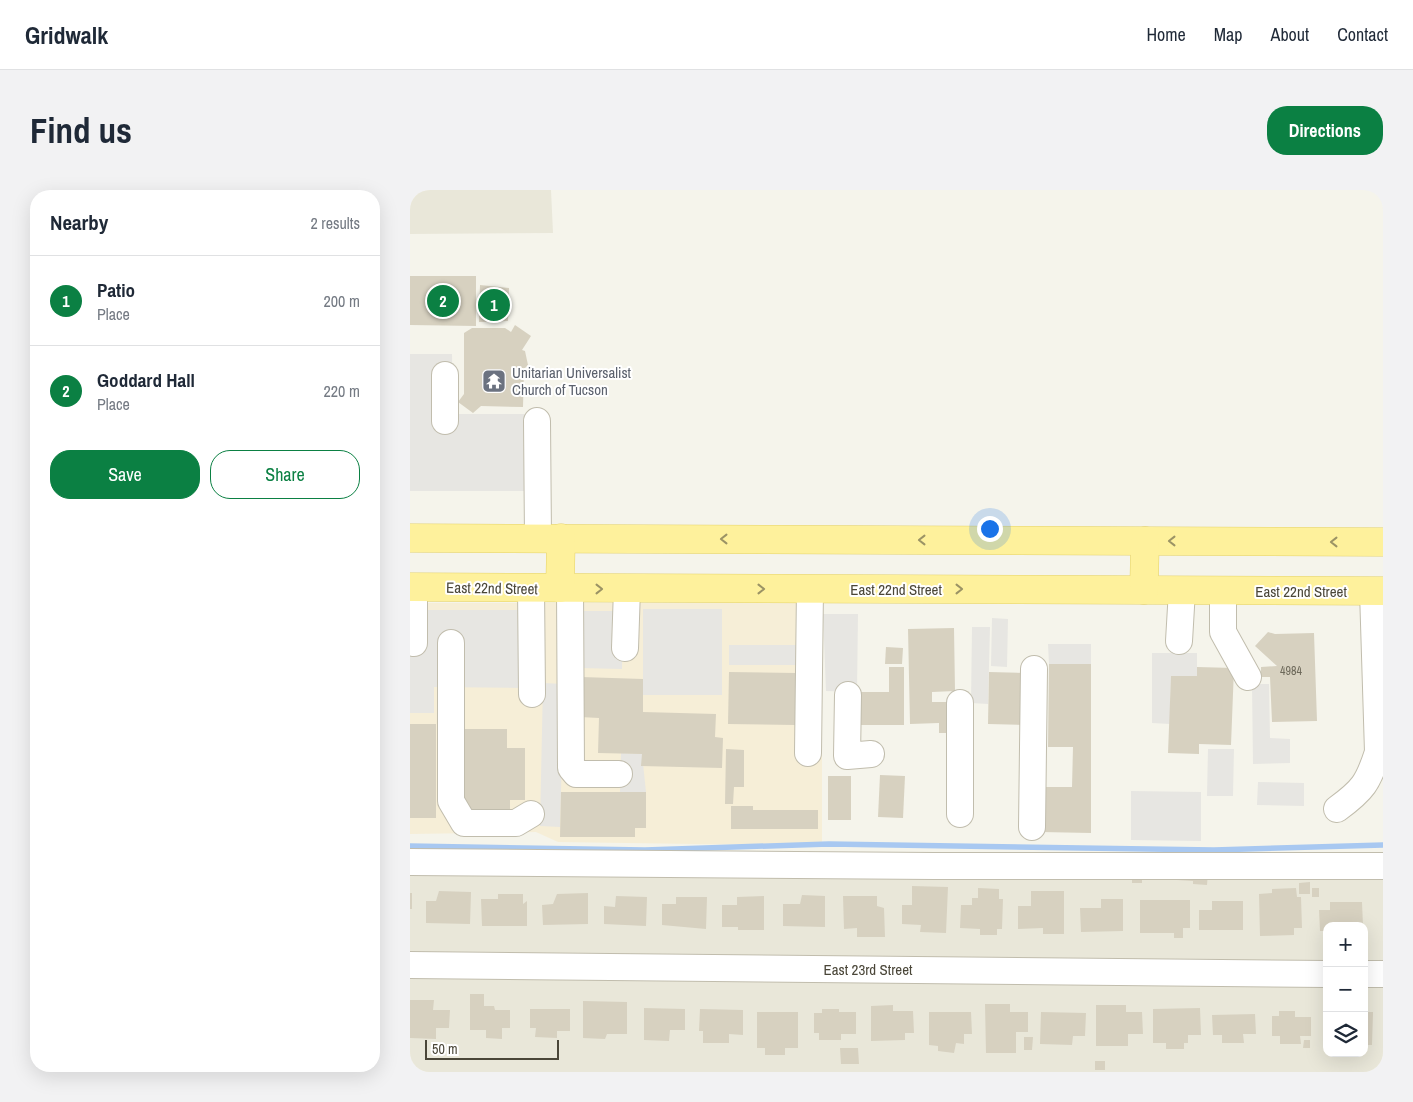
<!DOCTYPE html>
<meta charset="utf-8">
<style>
:root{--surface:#fff;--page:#f2f2f3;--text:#1f2937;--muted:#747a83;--line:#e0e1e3;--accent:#0b8043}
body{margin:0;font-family:"Archivo Narrow",sans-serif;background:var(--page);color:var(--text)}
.controls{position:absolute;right:15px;bottom:15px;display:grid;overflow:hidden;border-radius:10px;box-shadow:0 5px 20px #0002}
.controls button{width:45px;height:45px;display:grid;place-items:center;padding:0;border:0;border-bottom:1px solid var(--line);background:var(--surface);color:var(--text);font:25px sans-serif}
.scale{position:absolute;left:15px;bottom:12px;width:134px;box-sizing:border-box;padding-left:5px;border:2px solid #4a4638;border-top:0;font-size:14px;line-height:18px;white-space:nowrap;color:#4a4638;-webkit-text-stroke:4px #fff;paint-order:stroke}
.you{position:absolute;left:579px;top:338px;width:18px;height:18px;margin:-12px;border:4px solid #fff;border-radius:50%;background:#1a73e8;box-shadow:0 0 0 8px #1a73e833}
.badge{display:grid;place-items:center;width:32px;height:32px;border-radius:50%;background:var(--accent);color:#fff;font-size:16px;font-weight:700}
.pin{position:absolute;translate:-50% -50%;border:2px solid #fff;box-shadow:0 1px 5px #0006}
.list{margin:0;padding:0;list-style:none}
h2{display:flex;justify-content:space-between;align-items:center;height:65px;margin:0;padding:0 20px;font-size:21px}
h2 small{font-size:16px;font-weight:400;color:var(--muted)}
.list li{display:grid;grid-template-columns:32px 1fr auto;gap:15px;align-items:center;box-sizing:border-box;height:90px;padding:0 20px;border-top:1px solid var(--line)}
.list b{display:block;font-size:19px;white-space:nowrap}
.list p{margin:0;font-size:16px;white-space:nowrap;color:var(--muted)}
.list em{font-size:16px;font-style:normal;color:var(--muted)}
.actions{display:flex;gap:10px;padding:15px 20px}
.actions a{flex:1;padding:11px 0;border:1px solid var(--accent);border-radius:20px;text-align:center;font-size:18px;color:var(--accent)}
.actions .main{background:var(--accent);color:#fff}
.icon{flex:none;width:28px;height:28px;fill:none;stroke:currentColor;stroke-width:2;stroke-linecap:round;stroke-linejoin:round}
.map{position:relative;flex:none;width:973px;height:882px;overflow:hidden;border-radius:20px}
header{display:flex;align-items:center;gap:30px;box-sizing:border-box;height:70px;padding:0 25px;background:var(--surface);border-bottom:1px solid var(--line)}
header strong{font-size:24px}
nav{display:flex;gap:28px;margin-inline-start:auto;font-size:18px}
.intro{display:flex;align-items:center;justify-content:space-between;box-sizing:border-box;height:120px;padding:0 30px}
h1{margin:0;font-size:35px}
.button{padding:12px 22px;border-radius:20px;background:var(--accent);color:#fff;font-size:18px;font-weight:700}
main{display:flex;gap:30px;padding:0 30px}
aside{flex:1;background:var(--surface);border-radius:20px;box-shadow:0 5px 20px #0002}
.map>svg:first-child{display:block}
</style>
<header>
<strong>Gridwalk</strong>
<nav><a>Home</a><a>Map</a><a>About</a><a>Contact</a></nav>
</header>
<div class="intro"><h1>Find us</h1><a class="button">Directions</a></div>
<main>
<aside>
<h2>Nearby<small>2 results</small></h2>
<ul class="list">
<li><span class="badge">1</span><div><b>Patio</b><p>Place</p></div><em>200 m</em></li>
<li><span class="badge">2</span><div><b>Goddard Hall</b><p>Place</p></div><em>220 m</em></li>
</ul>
<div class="actions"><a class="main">Save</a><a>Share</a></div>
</aside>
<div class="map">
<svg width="973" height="882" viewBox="0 0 973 882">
<rect width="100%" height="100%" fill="#f5f4eb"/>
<g fill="#e9e7d9" fill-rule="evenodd">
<polygon points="0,0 141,0 143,43 0,44"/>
<path d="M0,683L973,686V882H0ZM917,736H954V863H917Z"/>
</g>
<polygon fill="#f6eed7" points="0,413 412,413 412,656 148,652 126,642 0,644"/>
<g fill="#e7e6e2">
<polygon points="0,164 42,164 43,224 117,224 116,301 0,301"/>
<rect x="233" y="419" width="79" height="86"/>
<polygon points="0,420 114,420 113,498 24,497 24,523 0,523"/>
<polygon points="170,421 213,421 212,479 169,478"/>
<polygon points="413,424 448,424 447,502 416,501"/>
<polygon points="582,428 598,429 597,477 581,476"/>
<polygon points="562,437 580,437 578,514 561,513"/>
<polygon points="638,454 681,454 681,474 639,474"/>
<rect x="319" y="455" width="67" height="20"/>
<polygon points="742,463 787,463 787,486 761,486 760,534 742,533"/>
<polygon points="133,493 154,494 150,637 130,636"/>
<polygon points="842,494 859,494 860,548 880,549 880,573 843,574"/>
<polygon points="798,559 824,559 823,606 797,606"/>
<polygon points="211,563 232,564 236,602 210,602"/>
<polygon points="848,592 894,593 894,616 847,615"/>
<polygon points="721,601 791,602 791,651 721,650"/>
</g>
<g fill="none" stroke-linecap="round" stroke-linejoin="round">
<polyline stroke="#a8c8f1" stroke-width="5.5" points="0,656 235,660 419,654 804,660 973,655"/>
</g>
<g fill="#d7d1c0">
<polygon points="0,86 66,86 66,136 0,135"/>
<polygon points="70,95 99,98 98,131 69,132"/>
<polygon points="105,135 121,146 112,160 115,161 118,175 114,179 113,217 71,216 63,223 48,212 54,204 54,143 62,138 95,138 101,142"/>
<polygon points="544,438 545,501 522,502 522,512 538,512 539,543 529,543 529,533 500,534 498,439"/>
<polygon points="858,442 865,444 904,443 907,531 862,532 860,487 851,487 851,477 867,476 845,456"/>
<polygon points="476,457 493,458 492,474 475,474"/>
<polygon points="639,474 681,474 681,643 631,642 632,597 662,597 663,557 638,557"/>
<polygon points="479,477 494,477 494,535 446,535 447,502 479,502"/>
<polygon points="787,477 824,478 821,555 789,554 789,564 758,563 761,486 787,486"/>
<polygon points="319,482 386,483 385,535 318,534"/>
<polygon points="579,482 615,483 614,535 578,534"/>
<polygon points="171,487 233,489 233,522 306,524 305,547 313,548 312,578 231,576 232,564 188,563 189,528 170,527"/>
<rect x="0" y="534" width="26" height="94"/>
<polygon points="54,539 97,539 97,558 115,558 115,610 100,610 100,628 53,628"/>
<polygon points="316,559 334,560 334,597 324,597 323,614 315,614"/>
<polygon points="470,585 495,586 493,628 468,627"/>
<rect x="418" y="586" width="23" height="44"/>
<polygon points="151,602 236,602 236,638 225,638 225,647 150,647"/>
<polygon points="321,616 343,616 343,620 408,620 408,639 321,639"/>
<polygon points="798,682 797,695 783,694 783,691 767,690 767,685"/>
<rect x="722" y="683" width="10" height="10"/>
<polygon points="900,692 900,704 889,704 889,693"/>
<polygon points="502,696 538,697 536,743 510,742 511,735 492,734 492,715 502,715"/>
<polygon points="568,698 589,699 589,709 593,709 592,739 587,739 587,745 570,745 570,739 550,738 551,715 562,715 562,708 568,708"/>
<polygon points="886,698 887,707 891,707 892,738 884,738 884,745 850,746 849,704 862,703 862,699"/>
<rect x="902" y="698" width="7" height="9"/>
<polygon points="29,701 61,702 60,734 16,733 16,711 26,711"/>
<polygon points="621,701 654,701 654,744 633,744 633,738 608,739 608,716 621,716"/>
<rect x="0" y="703" width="2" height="16"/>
<polygon points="178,703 178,734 133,735 132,715 143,714 147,704"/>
<polygon points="88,704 113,704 113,714 117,711 117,736 72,736 71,709 88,709"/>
<polygon points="392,705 415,706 415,737 373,736 373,714 390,714"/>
<polygon points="206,706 237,707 236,736 194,734 194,716 205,717"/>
<polygon points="354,706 354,740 328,740 328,737 312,737 312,715 327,715 327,707"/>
<polygon points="433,706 467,706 467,716 474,718 475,747 447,747 447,738 434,739"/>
<polygon points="266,707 297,707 296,739 252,735 252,714 266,714"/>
<polygon points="691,709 713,709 713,741 671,742 670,718 691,718"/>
<polygon points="730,710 780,710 780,738 773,738 773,748 764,748 764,743 730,743"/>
<polygon points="802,711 833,711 833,740 789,740 789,720 802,720"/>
<polygon points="920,712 952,712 953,736 917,736 917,741 910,741 909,720 920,720"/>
<polygon points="60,804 74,804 74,816 84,816 85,820 100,820 100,838 92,838 92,849 76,848 76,840 60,840"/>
<polygon points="0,810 24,810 23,820 40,820 39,838 26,838 26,849 0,848"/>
<polygon points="173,811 217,812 217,844 197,844 195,849 173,848"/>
<polygon points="575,814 600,814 600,822 618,822 618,842 606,842 606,863 576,863"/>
<polygon points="483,815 483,821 503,821 504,843 495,843 495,850 461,851 461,816"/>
<polygon points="686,815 716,815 716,822 732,822 733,844 718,844 718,856 686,856"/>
<polygon points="234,818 275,819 275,840 260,840 259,851 234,850"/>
<polygon points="790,818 791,845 778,845 778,853 774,853 774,859 756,859 756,853 743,853 743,819"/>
<polygon points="120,819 160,819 160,841 147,841 147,848 125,847 126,838 120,838"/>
<polygon points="290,819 333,820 333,845 319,844 319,853 293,853 293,841 289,841"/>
<polygon points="412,819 429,819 429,822 446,822 446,844 431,844 431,850 409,850 409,843 404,843 404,823 412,823"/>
<polygon points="869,821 885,821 885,827 901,827 901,846 890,846 891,854 870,854 870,846 862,846 862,826 869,826"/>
<polygon points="347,822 388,822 388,858 375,858 375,865 355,865 355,858 347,858"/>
<polygon points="519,822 561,822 562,844 554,844 554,854 546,853 544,863 528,861 528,856 519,855"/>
<polygon points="631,822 676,823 675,846 663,846 662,855 630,854"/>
<polygon points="954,822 963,822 962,855 954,855"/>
<polygon points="845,824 846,844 833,844 834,853 812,853 812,845 803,845 802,825"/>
<polygon points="614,847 623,847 622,860 614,860"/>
<polygon points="894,850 900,850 900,858 893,858"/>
<polygon points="430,858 448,858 449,874 431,874"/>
<rect x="685" y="871" width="10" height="9"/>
</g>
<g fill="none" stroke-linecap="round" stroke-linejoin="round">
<g stroke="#c1bdad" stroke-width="28">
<g id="minor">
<polyline points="35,185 35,231"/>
<polyline points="127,231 128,348"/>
<polyline points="4,397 4,453"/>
<polyline points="121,398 122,504"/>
<polyline points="160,399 161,578 166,584 209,584"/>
<polyline points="813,400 813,442 838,487"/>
<polyline points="769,451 772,400"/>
<polyline points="41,453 41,611 54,633 106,633 121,624"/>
<polyline points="215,458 217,399"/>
<polyline points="438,505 437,566 461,564"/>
<polyline points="398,563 400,399"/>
<path d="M927,619C953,600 958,593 968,562L963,401"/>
<polyline points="550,624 550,513"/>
<polyline points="622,637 624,479"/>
<polyline points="0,672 524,676 973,676"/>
<polyline points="0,775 917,784"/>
<polyline points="954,784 973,784"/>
</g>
</g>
<g stroke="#e4d26a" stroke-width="29">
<g id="major">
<polyline points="0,348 973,352"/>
<polyline points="0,397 973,401"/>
<polyline points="150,398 151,348"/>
<polyline points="734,400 735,351"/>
</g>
</g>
<use href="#minor" stroke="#fff" stroke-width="26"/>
<use href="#major" stroke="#fef19c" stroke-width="28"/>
</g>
<defs><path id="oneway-chevron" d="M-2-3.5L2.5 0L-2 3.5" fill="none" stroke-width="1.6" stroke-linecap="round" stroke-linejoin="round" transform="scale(1.25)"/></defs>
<g stroke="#9b9365">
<use href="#oneway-chevron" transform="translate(314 349) rotate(-180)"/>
<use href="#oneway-chevron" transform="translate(512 350) rotate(-180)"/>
<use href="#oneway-chevron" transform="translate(762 351) rotate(-180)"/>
<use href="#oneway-chevron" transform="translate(924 352) rotate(-180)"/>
<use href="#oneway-chevron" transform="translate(189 399)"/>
<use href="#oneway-chevron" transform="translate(351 399)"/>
<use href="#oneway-chevron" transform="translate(549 399)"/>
</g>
<defs>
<g id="temple-square" transform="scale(1.25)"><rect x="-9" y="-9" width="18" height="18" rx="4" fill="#6b7280" stroke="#fff"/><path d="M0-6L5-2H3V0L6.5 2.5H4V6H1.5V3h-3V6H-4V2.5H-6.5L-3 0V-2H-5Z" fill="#fff"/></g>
</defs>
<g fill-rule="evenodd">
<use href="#temple-square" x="84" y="191"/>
</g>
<g text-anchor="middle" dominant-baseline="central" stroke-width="4" stroke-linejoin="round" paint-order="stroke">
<g font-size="12" fill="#6d695a">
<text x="881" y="481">4984</text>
</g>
<g font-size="15" fill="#5b616d" stroke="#fff" text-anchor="start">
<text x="102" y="182">Unitarian Universalist<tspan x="102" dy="17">Church of Tucson</tspan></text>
</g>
<g font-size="15" fill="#4a4638" stroke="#fff">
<text transform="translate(82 398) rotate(1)">East 22nd Street</text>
<text x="486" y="399">East 22nd Street</text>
<text x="891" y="401">East 22nd Street</text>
<text x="458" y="779">East 23rd Street</text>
</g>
</g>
</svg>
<div class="controls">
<button>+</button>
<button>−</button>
<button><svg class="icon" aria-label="layers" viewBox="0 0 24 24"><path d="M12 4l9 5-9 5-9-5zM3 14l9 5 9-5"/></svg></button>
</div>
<div class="scale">50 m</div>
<div class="you"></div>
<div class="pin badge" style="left:84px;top:115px">1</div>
<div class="pin badge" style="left:33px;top:111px">2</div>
</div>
</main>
